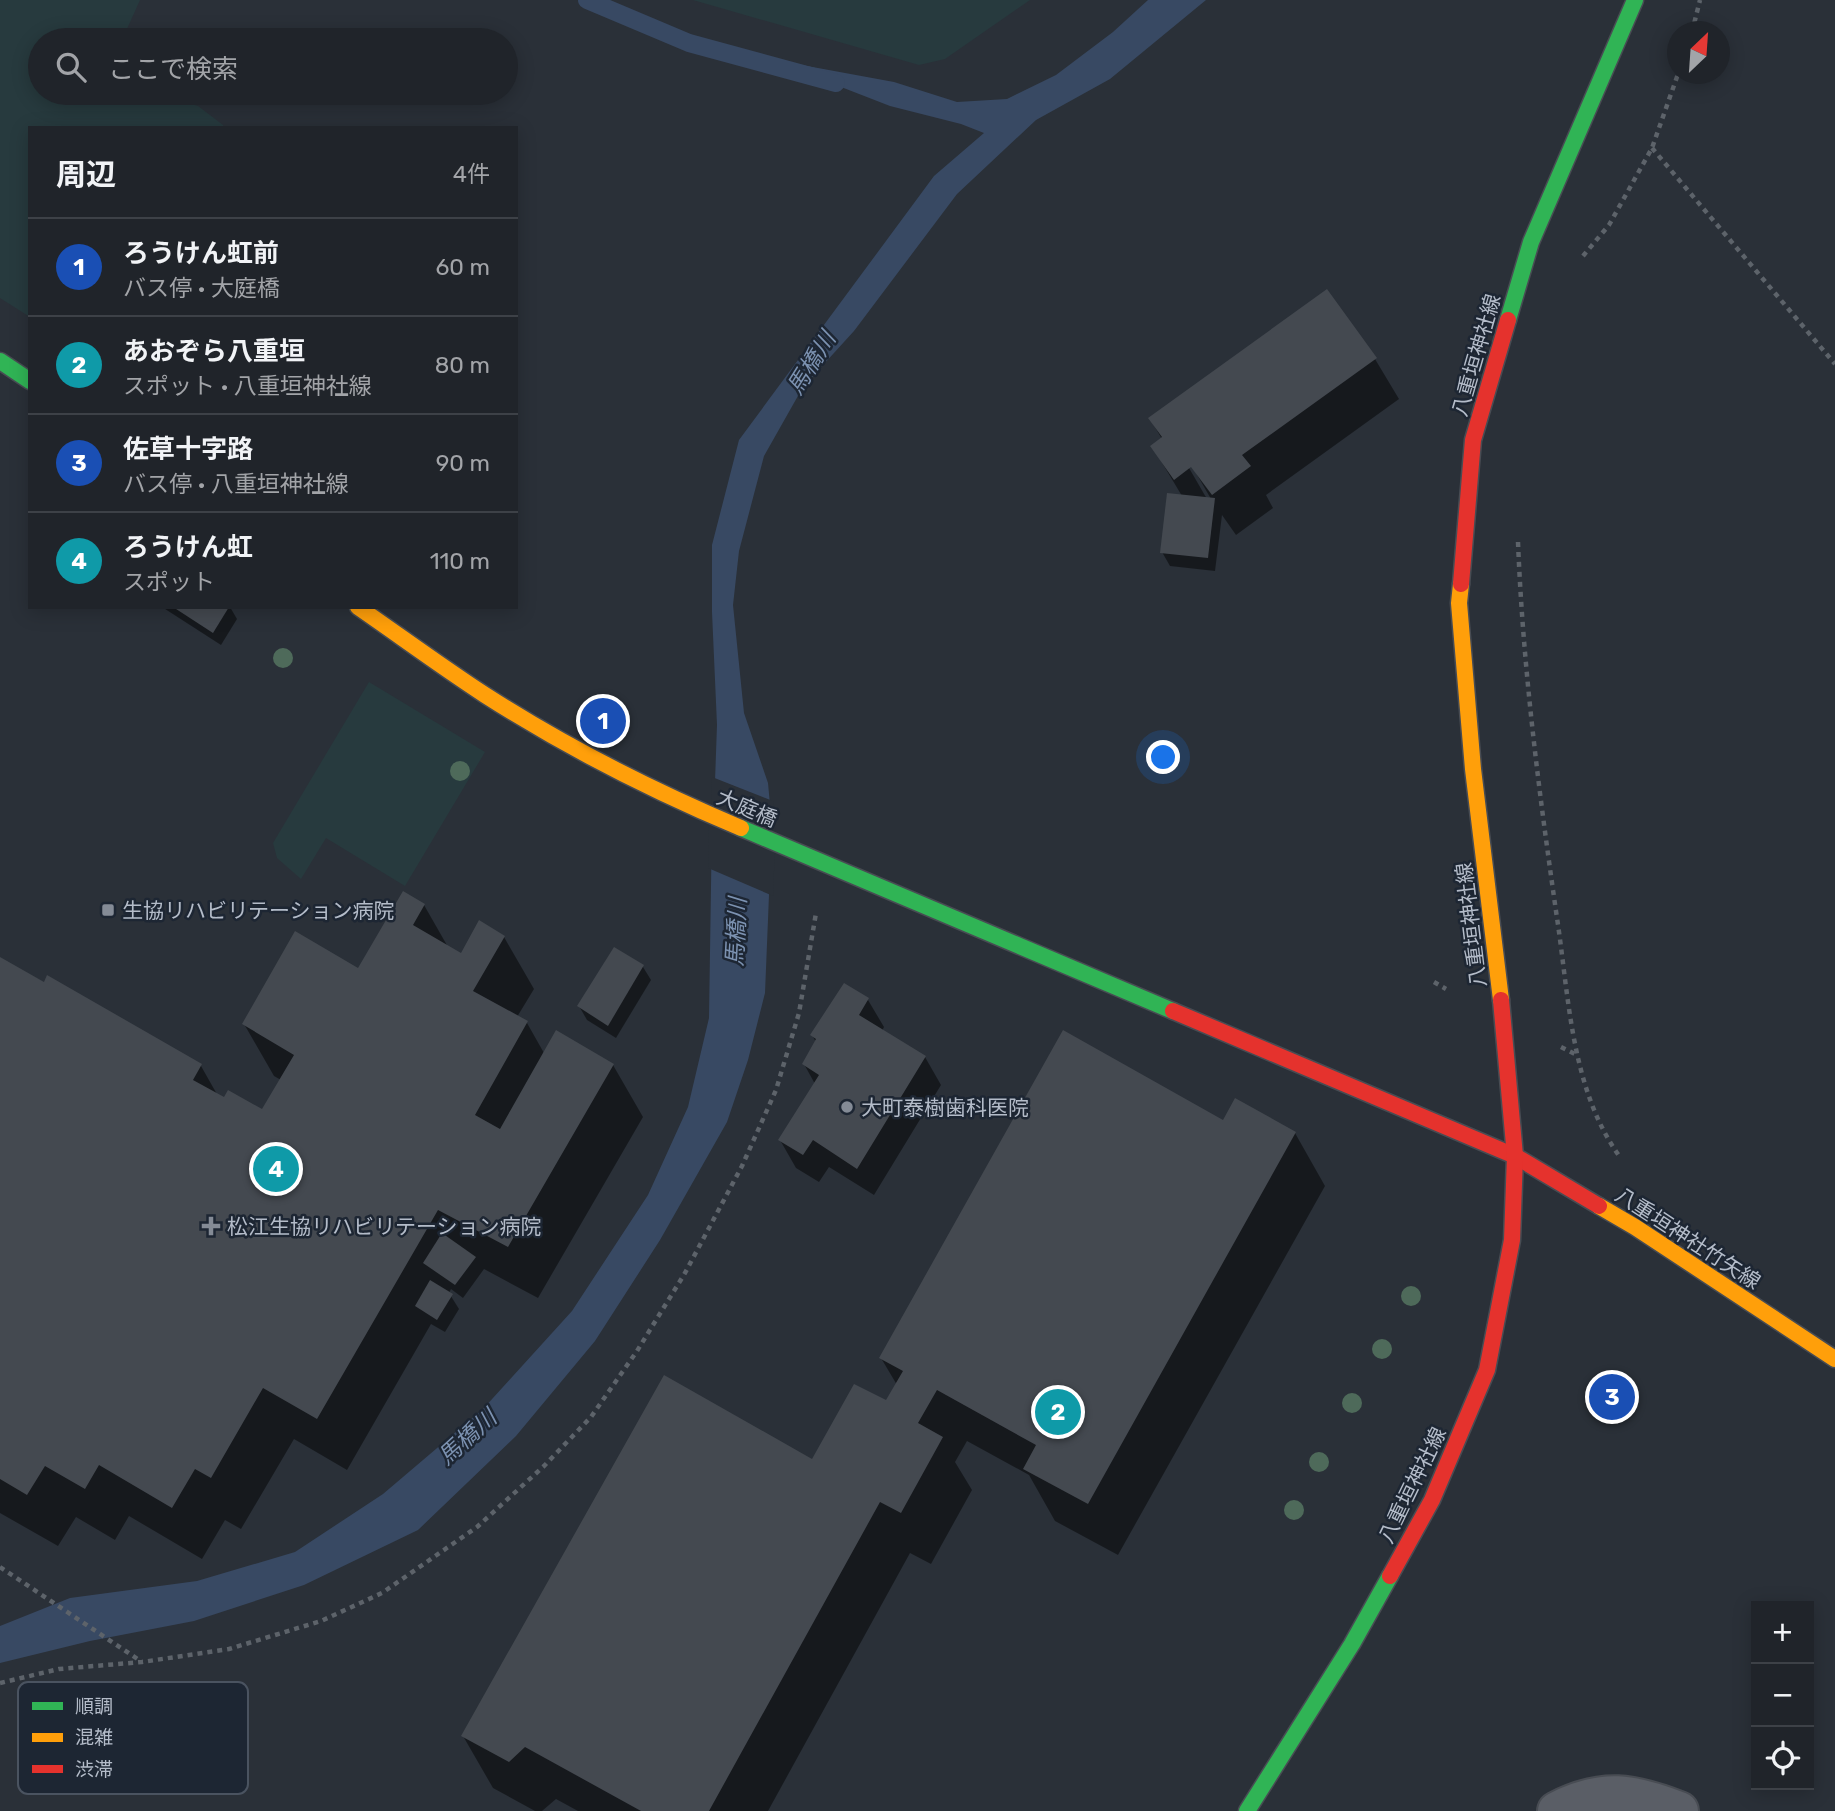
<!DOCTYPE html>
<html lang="ja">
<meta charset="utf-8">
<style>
:root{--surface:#20242a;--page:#282c32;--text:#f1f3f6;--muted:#a2a4a8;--line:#3d4147;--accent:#ea580c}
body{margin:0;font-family:Rubik,"Noto Sans JP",sans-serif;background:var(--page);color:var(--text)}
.controls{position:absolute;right:21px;bottom:21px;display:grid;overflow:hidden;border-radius:0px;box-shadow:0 4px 18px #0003}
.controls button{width:63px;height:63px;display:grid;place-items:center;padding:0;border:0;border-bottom:2px solid var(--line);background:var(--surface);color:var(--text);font:35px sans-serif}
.compass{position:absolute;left:1667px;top:21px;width:63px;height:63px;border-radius:50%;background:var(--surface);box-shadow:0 4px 18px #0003;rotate:25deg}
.you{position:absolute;left:1164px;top:758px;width:24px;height:24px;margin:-18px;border:5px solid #fff;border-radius:50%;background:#1a73e8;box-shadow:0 0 0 10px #1a73e833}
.badge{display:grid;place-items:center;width:46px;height:46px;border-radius:50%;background:var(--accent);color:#fff;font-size:23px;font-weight:700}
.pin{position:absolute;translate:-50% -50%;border:4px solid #fff;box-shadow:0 2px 7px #0006}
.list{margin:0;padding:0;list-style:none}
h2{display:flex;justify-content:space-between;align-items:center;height:91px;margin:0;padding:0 28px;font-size:30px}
h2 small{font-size:23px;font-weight:400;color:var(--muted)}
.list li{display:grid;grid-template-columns:46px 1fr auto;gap:21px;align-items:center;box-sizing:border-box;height:98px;padding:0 28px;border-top:2px solid var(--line)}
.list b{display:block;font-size:26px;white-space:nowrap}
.list p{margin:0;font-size:23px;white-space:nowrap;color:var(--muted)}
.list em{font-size:23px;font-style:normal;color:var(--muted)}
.icon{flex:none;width:38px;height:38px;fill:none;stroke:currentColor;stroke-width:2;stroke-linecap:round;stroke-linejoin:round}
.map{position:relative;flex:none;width:1835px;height:1811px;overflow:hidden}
.search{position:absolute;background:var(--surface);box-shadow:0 4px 18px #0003;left:28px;top:28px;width:490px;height:77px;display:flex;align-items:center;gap:18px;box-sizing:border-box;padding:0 24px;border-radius:38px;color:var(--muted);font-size:26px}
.panel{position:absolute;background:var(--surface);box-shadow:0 4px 18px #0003;left:28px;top:126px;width:490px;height:483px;border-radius:0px}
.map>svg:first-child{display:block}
</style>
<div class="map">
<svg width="1835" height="1811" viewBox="0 0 1835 1811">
<rect width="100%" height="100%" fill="#2a3038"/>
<g fill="#273a3e">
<polygon points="0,0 140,0 122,40 40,40 40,93 152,93 198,106 223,125 223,128 30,128 30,317 0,298"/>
<polygon points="693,0 1030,0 945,59 919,65"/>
<polygon points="369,682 485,752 405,886 326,838 301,879 277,858 273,843"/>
</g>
<g fill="#384963">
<polygon points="1148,0 1206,0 1110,79 1036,120 957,194 854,331 803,387 764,456 739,551 733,605 744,713 768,783 773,837 714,810 717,725 712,612 712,545 739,440 934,176 984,133 961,124 890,106 769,59 894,82 957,102 1007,99 1056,75 1113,32"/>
<polygon points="712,820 771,846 765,993 748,1060 727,1122 660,1240 595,1341 516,1436 418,1530 304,1585 194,1621 90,1641 0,1663 0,1626 70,1598 197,1581 295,1552 383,1494 483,1409 572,1311 648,1195 688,1107 709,1018"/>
</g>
<g fill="#2a3038">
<polygon points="712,777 773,801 776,836 711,810"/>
<polygon points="709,820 775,846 773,896 708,868"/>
</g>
<g fill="#0007" fill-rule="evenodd">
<path d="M1375,359L1399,399L1266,495L1273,508L1236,535L1222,515L1215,571L1170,566L1162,552L1182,496L1152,446L1162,439L1150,419ZM1188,459L1211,499H1207L1185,461Z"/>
<polygon points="162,607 230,607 237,619 221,645"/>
<polygon points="424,905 448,947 462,955 504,937 534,989 517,1017 527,1023 544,1053 613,1065 643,1117 538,1298 484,1269 463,1298 451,1289 449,1293 459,1309 445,1332 431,1324 347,1470 294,1439 241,1529 225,1520 202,1559 129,1516 115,1540 76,1517 58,1546 0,1513 0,959 201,1066 218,1096 262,1112 281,1080 274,1076 244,1024 359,970"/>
<polygon points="614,949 643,967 651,980 616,1038 587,1020 579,1006"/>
<polygon points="868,1000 884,1027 882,1031 925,1057 941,1085 874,1195 829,1167 819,1182 796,1168 780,1140 815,1084 804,1064 816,1042 812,1035"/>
<polygon points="1224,1122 1295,1133 1325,1186 1118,1555 1055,1521 1029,1475 967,1441 955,1462 972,1490 931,1564 910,1553 768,1811 578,1811 556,1799 542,1811 535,1811 493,1788 463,1736 887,1403 897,1385 881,1358"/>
</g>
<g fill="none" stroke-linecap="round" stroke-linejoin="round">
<polyline stroke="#384963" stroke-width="18" points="587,0 689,43 836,83"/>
</g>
<g fill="#444950">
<polygon points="1327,289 1377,358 1242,455 1251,466 1212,495 1191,467 1174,480 1150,446 1162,437 1148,418"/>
<polygon points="1167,493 1215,498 1208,558 1160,553"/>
<polygon points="173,607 229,607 213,633"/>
<polygon points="403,891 425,904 413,925 461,953 479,920 505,936 473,991 528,1021 475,1115 500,1129 556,1030 614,1064 508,1247 438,1210 317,1419 263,1388 211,1478 195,1469 172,1508 99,1465 85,1489 45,1466 27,1495 0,1479 0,957 44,982 47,975 202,1064 193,1080 224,1097 228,1090 262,1109 294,1055 242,1024 295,931 358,968"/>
<polygon points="614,947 644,965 608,1026 577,1006"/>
<polygon points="844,983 869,998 859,1015 926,1056 857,1169 813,1140 803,1155 778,1140 819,1075 802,1064 816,1039 810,1035"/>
<polygon points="1063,1030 1223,1120 1235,1098 1296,1132 1088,1504 1023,1469 1036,1445 937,1390 918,1423 943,1437 901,1513 880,1502 709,1811 641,1811 525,1747 509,1762 461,1736 664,1375 812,1459 854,1384 886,1400 903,1371 879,1358"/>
<polygon points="442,1233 476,1257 455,1285 423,1263"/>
<polygon points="430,1280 453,1294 437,1320 415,1306"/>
</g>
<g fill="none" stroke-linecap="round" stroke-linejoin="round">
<g stroke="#484c53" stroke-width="42">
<path id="street" d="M1557,1811C1603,1787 1633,1793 1679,1811"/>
</g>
<g stroke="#484c53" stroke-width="19">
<g id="fast">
<polyline points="1508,320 1531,242 1635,0"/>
<polyline points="0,361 30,381"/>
<polyline points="741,828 1173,1011"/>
<polyline points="1247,1811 1352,1644 1390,1576"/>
</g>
</g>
<g stroke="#484c53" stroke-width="19">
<g id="slow">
<polyline points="1461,584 1459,603 1473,769 1501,1000"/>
<path d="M358,607C400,636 442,667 485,695C566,747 653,791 741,828"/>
<polyline points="1599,1206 1635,1227 1835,1359"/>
</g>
</g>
<g stroke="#484c53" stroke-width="19">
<g id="jam">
<polyline points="1461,584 1473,440 1508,320"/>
<polyline points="1173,1011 1515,1156 1599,1206"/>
<polyline points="1390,1576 1432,1500 1487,1370 1512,1240 1515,1156 1501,1000"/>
</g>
</g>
<g stroke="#5d636a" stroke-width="4.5" stroke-dasharray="5 5" stroke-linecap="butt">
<polyline points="1692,32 1700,0"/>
<polyline points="1652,148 1835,364"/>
<polyline points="1583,256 1609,225 1652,148 1678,74"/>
<path d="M1518,542C1523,668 1539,793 1557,918C1569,997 1571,1090 1620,1157"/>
<polyline points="1434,982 1446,989"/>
<polyline points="1561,1047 1577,1055"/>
<polyline points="0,1567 142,1662"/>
<polyline points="0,1683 59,1669 142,1662 229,1649 321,1621 382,1593 477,1527 544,1466 591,1417 637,1351 685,1273 742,1166 776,1090 799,1013 816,913"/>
</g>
<use href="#street" stroke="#5a5e66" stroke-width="38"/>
<use href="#fast" stroke="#30b455" stroke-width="16"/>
<use href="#slow" stroke="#ff9f0a" stroke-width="16"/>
<use href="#jam" stroke="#e5322d" stroke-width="16"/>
</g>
<g fill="#4e6a5a">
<circle cx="283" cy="658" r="10"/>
<circle cx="460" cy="771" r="10"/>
<circle cx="1411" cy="1296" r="10"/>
<circle cx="1382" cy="1349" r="10"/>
<circle cx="1352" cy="1403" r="10"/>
<circle cx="1319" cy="1462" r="10"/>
<circle cx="1294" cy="1510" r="10"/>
</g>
<g fill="#848b96" stroke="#1d2633" stroke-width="2.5">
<rect x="101" y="903" width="14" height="14" rx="3.5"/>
<circle cx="847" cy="1107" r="7"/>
<path d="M207.5 1215.5h7v7h7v7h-7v7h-7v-7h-7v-7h7z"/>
</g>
<g text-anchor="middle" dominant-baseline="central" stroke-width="5" stroke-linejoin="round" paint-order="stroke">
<g font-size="21" fill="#b4bcc9" stroke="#1d2633">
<text transform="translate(1476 355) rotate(-74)">八重垣神社線</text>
<text transform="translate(747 808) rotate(23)">大庭橋</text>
<text transform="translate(1471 925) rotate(-97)">八重垣神社線</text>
<text transform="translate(1688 1238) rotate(33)">八重垣神社竹矢線</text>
<text transform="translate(1412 1485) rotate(-64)">八重垣神社線</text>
</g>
<g font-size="21" fill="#b4bcc9" stroke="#1d2633" text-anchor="start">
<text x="122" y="910">生協リハビリテーション病院</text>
<text x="861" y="1107">大町泰樹歯科医院</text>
<text x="227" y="1226">松江生協リハビリテーション病院</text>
</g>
<g font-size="23" font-style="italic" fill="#7c92b1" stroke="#1d2633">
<text transform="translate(811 363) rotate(-58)">馬橋川</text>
<text transform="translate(736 932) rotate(-87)">馬橋川</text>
<text transform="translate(467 1437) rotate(-42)">馬橋川</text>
</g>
</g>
<rect x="18" y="1682" width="230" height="112" rx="10" fill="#1d2633" stroke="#4a5360" stroke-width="2"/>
<rect x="32" y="1702" width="31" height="8" fill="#30b455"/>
<rect x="32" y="1733" width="31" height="9" fill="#ff9f0a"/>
<rect x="32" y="1765" width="31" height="8" fill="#e5322d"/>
<g font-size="19" fill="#b4bcc9">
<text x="75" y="1713">順調</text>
<text x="75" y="1744">混雑</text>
<text x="75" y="1776">渋滞</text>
</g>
</svg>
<div class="controls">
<button>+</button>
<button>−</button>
<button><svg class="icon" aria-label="locate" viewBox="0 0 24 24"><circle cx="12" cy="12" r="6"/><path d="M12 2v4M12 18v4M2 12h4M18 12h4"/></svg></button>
</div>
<svg class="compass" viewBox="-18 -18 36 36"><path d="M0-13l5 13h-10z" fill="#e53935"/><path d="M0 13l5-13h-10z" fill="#a2a4a8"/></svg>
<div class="you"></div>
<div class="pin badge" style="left:603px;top:721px;background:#1a4fb4">1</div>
<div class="pin badge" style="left:1058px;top:1412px;background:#0f9aa8">2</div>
<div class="pin badge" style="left:1612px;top:1397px;background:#1a4fb4">3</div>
<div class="pin badge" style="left:276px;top:1169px;background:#0f9aa8">4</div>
<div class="search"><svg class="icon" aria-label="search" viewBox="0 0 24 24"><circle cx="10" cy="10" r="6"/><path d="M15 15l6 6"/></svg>ここで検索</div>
<section class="panel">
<h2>周辺<small>4件</small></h2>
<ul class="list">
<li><span class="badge" style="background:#1a4fb4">1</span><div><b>ろうけん虹前</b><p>バス停 · 大庭橋</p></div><em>60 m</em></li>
<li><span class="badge" style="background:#0f9aa8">2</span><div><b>あおぞら八重垣</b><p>スポット · 八重垣神社線</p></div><em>80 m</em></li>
<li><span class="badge" style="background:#1a4fb4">3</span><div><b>佐草十字路</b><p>バス停 · 八重垣神社線</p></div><em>90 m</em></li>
<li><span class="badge" style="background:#0f9aa8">4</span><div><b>ろうけん虹</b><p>スポット</p></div><em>110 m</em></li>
</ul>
</section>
</div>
